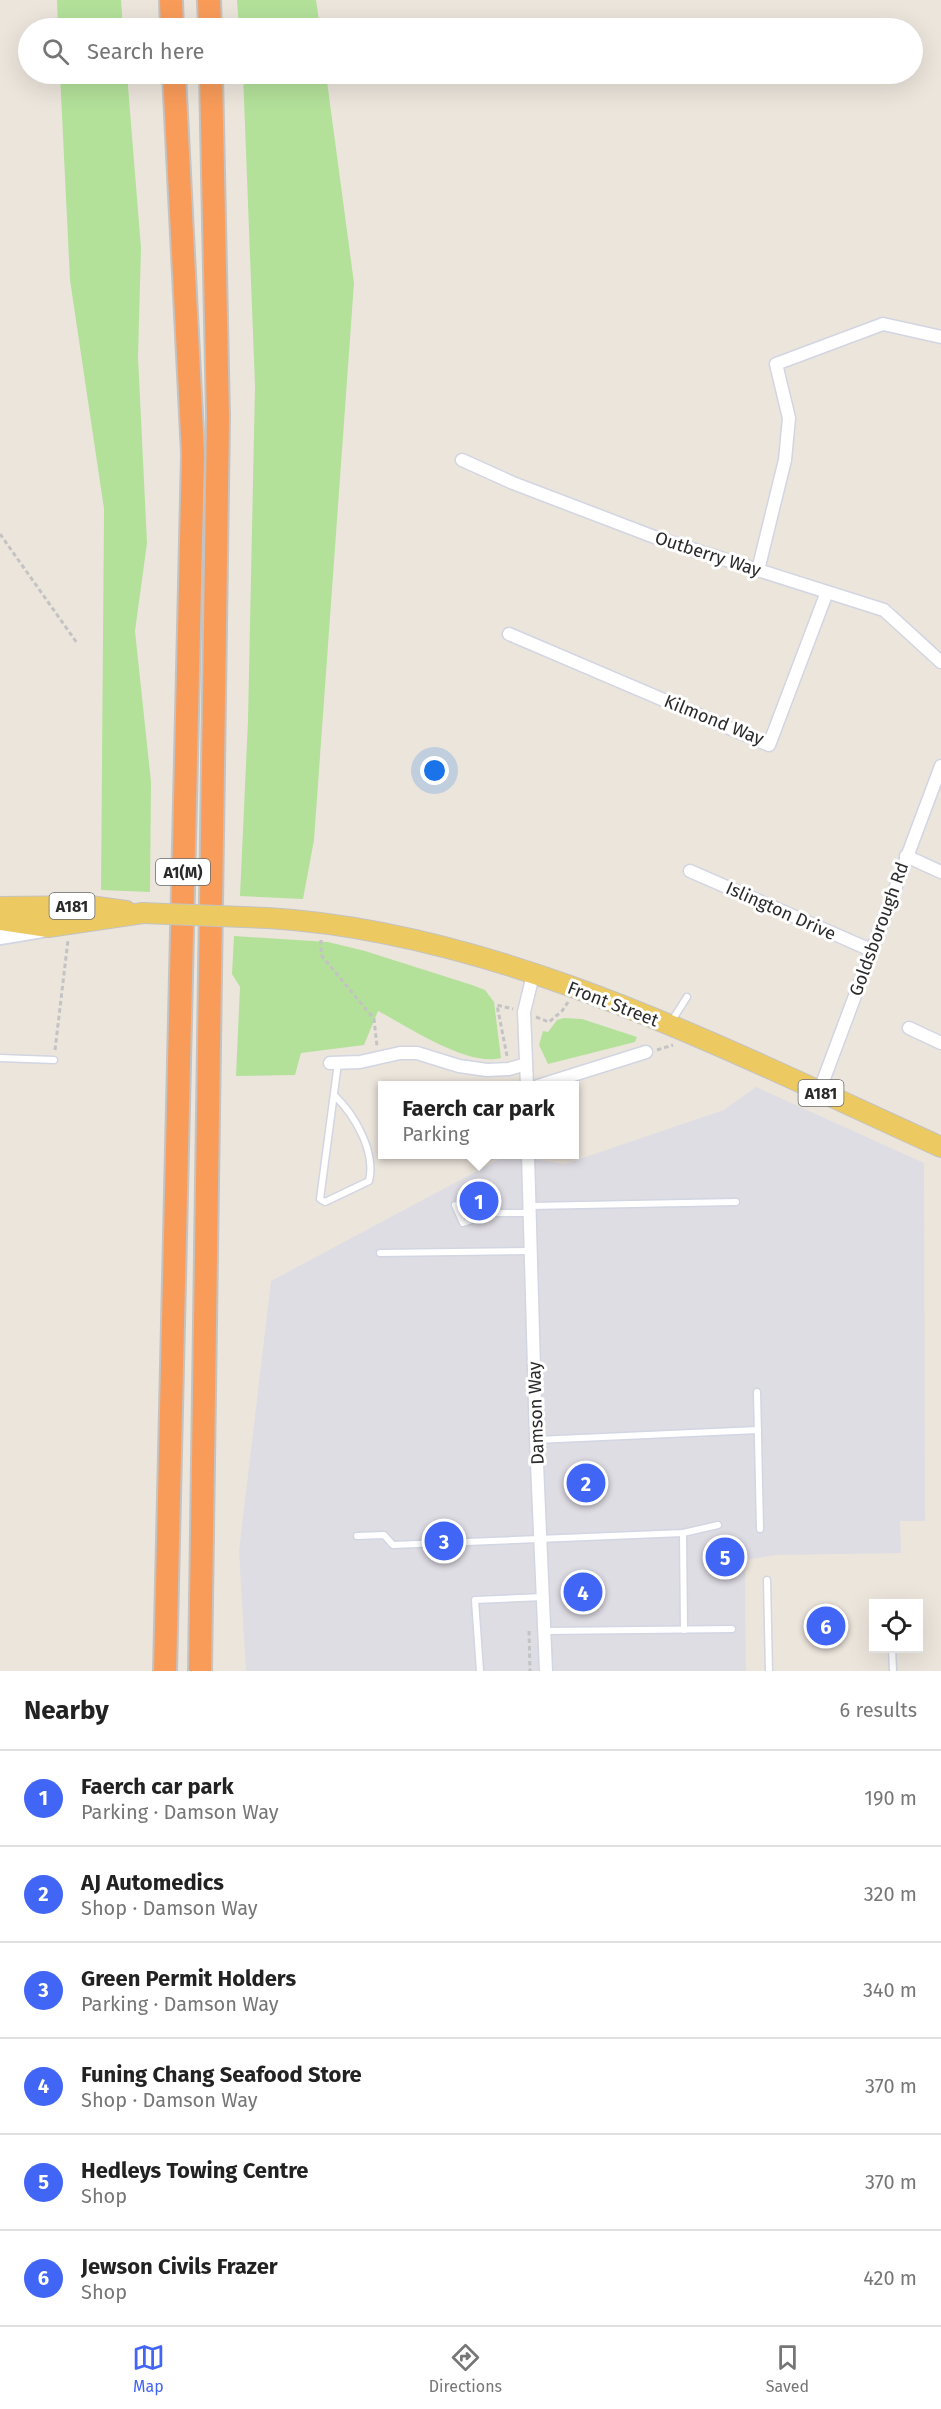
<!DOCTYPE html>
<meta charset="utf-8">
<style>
:root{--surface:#fff;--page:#f2f2f2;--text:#222;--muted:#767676;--line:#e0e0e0;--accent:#4165f4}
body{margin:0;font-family:"Fira Sans",sans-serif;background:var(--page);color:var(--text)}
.controls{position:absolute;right:18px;bottom:18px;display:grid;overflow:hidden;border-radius:0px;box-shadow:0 6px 24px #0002}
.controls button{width:54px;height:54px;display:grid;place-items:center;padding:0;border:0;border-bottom:2px solid var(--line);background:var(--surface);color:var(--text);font:30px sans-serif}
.you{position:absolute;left:435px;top:771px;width:21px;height:21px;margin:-15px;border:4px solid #fff;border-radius:50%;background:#1a73e8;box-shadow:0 0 0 9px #1a73e833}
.badge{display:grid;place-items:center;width:39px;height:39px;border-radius:50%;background:var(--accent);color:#fff;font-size:20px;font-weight:700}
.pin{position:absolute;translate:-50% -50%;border:3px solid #fff;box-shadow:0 2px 6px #0006}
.popup{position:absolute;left:378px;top:1081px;width:201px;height:78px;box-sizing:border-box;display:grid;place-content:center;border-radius:0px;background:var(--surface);filter:drop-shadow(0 2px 4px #0005);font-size:20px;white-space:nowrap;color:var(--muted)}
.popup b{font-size:22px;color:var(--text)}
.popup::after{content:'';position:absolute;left:50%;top:100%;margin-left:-12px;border:12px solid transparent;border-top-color:var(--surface)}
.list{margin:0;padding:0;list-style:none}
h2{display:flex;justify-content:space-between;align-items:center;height:78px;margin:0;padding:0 24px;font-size:26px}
h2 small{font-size:20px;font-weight:400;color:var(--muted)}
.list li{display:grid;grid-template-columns:39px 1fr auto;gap:18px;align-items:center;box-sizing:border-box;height:96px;padding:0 24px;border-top:2px solid var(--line)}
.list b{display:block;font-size:22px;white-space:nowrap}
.list p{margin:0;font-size:20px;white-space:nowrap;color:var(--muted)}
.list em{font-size:20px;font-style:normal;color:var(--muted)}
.icon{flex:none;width:33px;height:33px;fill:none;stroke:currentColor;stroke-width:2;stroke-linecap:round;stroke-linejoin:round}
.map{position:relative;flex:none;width:941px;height:1671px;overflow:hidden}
.search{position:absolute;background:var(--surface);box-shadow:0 6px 24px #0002;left:18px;right:18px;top:18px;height:66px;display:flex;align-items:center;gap:15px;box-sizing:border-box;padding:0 21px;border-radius:33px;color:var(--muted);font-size:22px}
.sheet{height:654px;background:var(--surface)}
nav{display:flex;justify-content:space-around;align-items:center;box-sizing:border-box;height:84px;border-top:2px solid var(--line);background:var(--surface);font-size:16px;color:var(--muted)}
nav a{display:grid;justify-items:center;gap:3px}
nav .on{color:var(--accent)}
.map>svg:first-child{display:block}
</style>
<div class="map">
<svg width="941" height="1671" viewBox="0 0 941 1671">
<rect width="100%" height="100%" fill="#ece5dc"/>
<polygon fill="#dfdde4" points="756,1087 924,1163 925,1521 900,1521 901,1553 776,1555 745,1560 746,1671 246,1671 239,1551 271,1281 507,1155 565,1164 724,1110"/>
<g fill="#b3e19a">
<polygon points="57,0 121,0 123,28 58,28"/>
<polygon points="237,0 316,0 320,28 239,28"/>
<polygon points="60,74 127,74 141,248 138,357 147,543 135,631 151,782 150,892 101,890 104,509 70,280"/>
<polygon points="243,74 326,74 354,283 314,840 303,899 240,896 248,720 255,386"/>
<path d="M234,936L328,942L365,951L472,985L485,990L494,1002L501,1058C467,1067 409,1027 378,1011L364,1045L301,1053L295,1075L236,1076L240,987L232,974Z"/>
<polygon points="564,1018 582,1019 637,1037 635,1042 548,1064 539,1045 543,1031 548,1032 557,1020"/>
</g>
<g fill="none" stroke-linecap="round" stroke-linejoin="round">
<g stroke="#d2d5e2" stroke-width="9">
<g id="lane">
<polyline points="671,1022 687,997"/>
<polyline points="0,1058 54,1060"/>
<path d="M334,1095C355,1115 376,1152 369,1181L325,1202L320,1199L338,1063"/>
<polyline points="455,1205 463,1223 494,1213 529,1213"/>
<polyline points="530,1206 736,1202"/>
<polyline points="380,1253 530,1251"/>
<polyline points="757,1392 760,1529"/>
<polyline points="536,1440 758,1430"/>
<polyline points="683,1533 684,1630"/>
<polyline points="357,1536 384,1535 393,1545 683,1533 718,1525"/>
<polyline points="767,1580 769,1671"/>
<polyline points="545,1631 732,1629"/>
<polyline points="892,1648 893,1671"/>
<polyline points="480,1671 475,1600 543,1597"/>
</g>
</g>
<g stroke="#d2d5e2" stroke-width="15">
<g id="street">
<polyline points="462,460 513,483 657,538 884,610 941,662"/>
<polyline points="758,570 785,460 789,418 776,364 883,324 941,337"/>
<polyline points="509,634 769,745 827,592"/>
<polyline points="906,856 941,872"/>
<polyline points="690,871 871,950"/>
<polyline points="909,1028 941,1043"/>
<polyline points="330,1063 360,1062 400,1053 417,1053 459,1066 487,1070 509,1069 526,1064"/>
<polyline points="527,1086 524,1012 533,975"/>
<polyline points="538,1086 646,1052"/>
<polyline points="819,1092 941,766"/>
<polyline points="528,1154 536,1440 546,1671"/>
</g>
</g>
<g stroke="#d2d5e2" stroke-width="20">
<polyline id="secondary" points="0,936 42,929"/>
</g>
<g stroke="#c3c3c3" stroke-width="22">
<g id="primary">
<polyline points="0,907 90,906 126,911"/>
<path d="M268,918C501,932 731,1052 941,1147"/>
<polyline points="0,920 48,927 143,913"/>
</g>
</g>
<g stroke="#c3c3c3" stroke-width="26">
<g id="highway">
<polyline points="171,0 172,28"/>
<polyline points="209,0 210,28"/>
<polyline points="165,1671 193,454 174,74"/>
<polyline points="200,1671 218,418 211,74"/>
</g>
</g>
<g stroke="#c3c3c3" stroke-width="3" stroke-dasharray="4.5 3" stroke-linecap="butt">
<polyline points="0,534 77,643"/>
<polyline points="321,940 321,955 374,1019 377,1046"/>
<polyline points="536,1017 549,1022 562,1011 568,1002"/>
<polyline points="55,1050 68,940"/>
<polyline points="657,1050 673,1045"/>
<polyline points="507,1056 497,1005 513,1009"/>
<polyline points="529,1631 530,1671"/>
</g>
<use href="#lane" stroke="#fff" stroke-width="6"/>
<use href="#street" stroke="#fff" stroke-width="12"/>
<use href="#secondary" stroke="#fff" stroke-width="16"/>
<use href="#primary" stroke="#ecca61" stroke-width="20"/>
<use href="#highway" stroke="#f99c5a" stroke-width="22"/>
<g stroke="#c3c3c3" stroke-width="22" stroke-linecap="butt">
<polyline id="primary-bridge" points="143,913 268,918"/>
</g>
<use href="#primary-bridge" stroke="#ecca61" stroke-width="20"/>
</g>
<g text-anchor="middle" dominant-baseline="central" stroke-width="6" stroke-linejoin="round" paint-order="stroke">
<g fill="#fff" stroke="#6a6a6a" stroke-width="1.5">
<rect x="156" y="859" width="54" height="26" rx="4.5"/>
<rect x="49.5" y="893" width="45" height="26" rx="4.5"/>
<rect x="798.5" y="1080" width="45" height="26" rx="4.5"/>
</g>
<g font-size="16" font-weight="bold" fill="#2a2a2a">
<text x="183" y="872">A1(M)</text>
<text x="72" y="906">A181</text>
<text x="821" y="1093">A181</text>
</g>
<g font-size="18" fill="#2a2a2a" stroke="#fff">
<text transform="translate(708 554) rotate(18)">Outberry Way</text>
<text transform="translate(714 720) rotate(22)">Kilmond Way</text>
<text transform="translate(781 911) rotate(24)">Islington Drive</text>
<text transform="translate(879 929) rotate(-70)">Goldsborough Rd</text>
<text transform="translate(613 1004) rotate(21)">Front Street</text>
<text transform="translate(536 1413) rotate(-92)">Damson Way</text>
</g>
</g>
</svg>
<div class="controls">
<button><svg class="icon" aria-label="locate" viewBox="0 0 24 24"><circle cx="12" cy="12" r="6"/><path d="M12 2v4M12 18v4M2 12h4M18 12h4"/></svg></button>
</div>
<div class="you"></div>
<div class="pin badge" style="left:479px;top:1201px">1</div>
<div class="popup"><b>Faerch car park</b>Parking</div>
<div class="pin badge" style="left:586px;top:1483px">2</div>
<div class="pin badge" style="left:444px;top:1541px">3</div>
<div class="pin badge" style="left:583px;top:1592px">4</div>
<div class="pin badge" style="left:725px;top:1557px">5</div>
<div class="pin badge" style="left:826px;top:1626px">6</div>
<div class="search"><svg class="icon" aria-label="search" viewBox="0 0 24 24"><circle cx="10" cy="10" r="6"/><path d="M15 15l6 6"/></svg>Search here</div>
</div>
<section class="sheet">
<h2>Nearby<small>6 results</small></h2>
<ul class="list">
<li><span class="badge">1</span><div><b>Faerch car park</b><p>Parking · Damson Way</p></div><em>190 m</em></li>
<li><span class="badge">2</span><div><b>AJ Automedics</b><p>Shop · Damson Way</p></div><em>320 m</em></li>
<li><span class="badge">3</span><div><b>Green Permit Holders</b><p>Parking · Damson Way</p></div><em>340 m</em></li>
<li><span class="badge">4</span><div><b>Funing Chang Seafood Store</b><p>Shop · Damson Way</p></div><em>370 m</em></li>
<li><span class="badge">5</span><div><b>Hedleys Towing Centre</b><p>Shop</p></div><em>370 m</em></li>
<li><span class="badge">6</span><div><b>Jewson Civils Frazer</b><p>Shop</p></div><em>420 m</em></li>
</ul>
</section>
<nav>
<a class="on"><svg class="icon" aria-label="map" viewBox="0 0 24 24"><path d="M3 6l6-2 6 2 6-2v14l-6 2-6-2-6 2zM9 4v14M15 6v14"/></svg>Map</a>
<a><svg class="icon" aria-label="directions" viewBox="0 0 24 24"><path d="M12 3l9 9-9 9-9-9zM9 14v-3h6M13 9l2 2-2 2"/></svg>Directions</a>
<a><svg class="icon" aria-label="saved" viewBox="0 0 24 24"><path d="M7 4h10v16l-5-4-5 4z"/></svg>Saved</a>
</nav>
